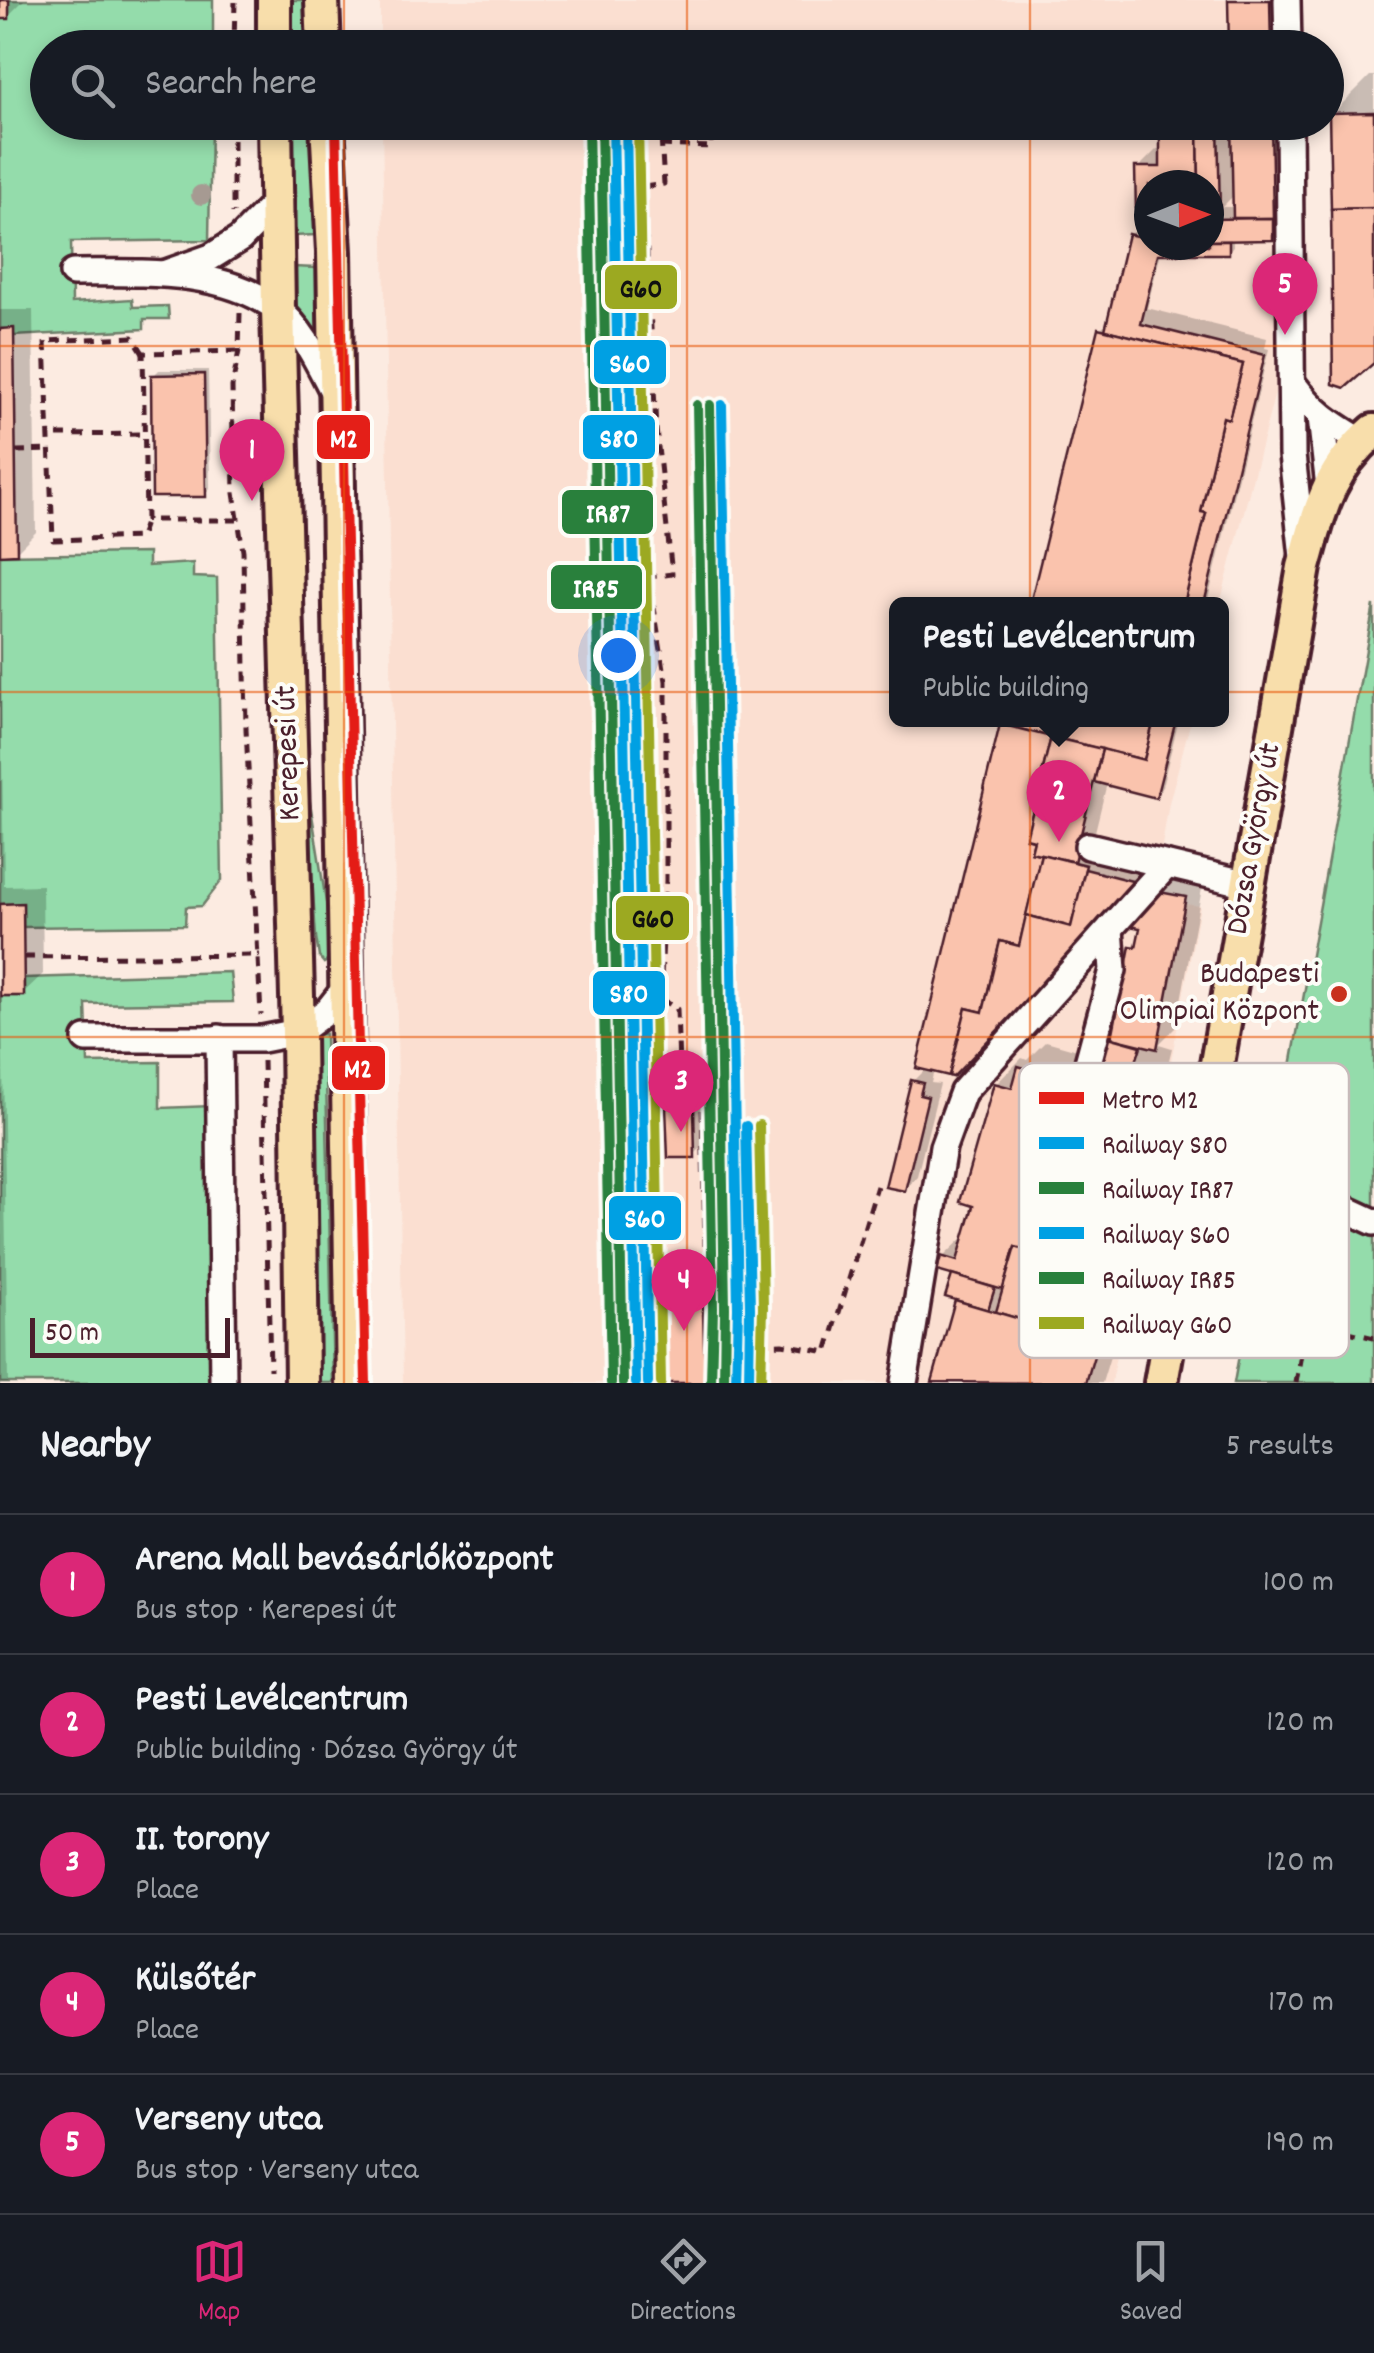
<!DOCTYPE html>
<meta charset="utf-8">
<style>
:root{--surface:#171b24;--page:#20242c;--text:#f1f3f6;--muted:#9ea1a6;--line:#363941;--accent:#db2777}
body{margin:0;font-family:Dekko,sans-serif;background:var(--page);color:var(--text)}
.compass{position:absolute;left:1134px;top:170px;width:90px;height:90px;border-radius:50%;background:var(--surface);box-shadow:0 5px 15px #0003;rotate:89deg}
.scale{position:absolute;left:30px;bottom:25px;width:200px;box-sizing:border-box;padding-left:10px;border:5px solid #4a1f2b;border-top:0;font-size:28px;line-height:35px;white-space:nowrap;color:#4a1f2b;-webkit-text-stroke:8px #fdfcf7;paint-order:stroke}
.you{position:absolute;left:618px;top:655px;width:35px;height:35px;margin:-25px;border:8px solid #fff;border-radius:50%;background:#1a73e8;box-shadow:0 0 0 15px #1a73e833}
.badge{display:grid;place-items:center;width:65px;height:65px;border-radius:50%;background:var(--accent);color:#fff;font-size:32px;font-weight:700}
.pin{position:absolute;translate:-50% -82px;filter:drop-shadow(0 2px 5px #0008)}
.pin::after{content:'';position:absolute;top:52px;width:35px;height:30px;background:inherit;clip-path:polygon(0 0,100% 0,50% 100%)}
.popup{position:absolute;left:889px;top:597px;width:340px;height:130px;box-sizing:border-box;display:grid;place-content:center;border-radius:15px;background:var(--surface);filter:drop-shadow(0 2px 8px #0005);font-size:32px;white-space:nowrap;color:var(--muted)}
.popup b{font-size:38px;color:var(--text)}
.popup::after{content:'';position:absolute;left:50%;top:100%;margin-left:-20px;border:20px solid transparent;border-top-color:var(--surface)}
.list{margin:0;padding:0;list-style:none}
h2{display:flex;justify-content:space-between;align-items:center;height:130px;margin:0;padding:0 40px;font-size:42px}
h2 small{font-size:32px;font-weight:400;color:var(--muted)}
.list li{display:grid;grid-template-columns:65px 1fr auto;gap:30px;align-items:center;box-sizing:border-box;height:140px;padding:0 40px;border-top:2px solid var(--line)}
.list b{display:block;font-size:38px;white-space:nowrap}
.list p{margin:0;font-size:32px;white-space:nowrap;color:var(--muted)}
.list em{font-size:32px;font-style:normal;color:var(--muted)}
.icon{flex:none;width:55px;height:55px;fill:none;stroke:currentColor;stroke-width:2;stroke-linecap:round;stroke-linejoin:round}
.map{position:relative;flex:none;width:1374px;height:1383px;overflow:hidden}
.search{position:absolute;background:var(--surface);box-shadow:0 5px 15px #0003;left:30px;right:30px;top:30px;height:110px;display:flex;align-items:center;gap:25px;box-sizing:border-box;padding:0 35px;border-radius:55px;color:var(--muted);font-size:38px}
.sheet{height:830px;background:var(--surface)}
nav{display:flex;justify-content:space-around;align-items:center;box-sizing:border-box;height:140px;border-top:2px solid var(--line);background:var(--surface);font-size:28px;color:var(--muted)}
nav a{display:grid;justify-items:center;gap:5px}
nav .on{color:var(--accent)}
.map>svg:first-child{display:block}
</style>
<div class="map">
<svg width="1374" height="1383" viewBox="0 0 1374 1383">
<rect width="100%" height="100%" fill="#fcebe1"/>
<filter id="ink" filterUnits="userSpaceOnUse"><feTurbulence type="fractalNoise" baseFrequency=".01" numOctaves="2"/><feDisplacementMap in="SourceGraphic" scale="20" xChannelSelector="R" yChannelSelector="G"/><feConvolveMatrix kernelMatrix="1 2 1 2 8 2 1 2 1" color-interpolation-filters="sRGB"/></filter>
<g filter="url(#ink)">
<g fill="#fbdfd1" fill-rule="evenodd">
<polygon points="380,0 1267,0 1269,47 380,47"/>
<path d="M382,123H1272L1282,366L1220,604H896V720H1191L1169,803L1153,900L1200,906L1111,1383H403ZM1149,185H1209V245H1149Z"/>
</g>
<g fill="#94dcab" stroke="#6f7e6b" stroke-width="2.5">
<polygon points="9,0 213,0 213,47 48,48 48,122 211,123 209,240 71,242 72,303 132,299 133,307 168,306 169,319 144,319 144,329 14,336 14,329 0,329 0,19 9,18"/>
<polygon points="291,0 304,0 308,47 292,47"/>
<polygon points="292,123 312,123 316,235 293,236"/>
<polygon points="292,267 317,268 320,347 309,322 293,300"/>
<polygon points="148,553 148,566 193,563 193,577 217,578 222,880 202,906 186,907 185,925 23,927 23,904 0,904 0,555"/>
<polygon points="1374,605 1374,1383 1234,1383"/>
<polygon points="307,802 310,802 329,921 331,958 324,963 319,957 316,937"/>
<polygon points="230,972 233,1002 86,1004 88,1063 160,1062 160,1108 212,1106 213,1383 0,1383 0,996 24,996 24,978"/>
<polygon points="325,1034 333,1383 319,1383 315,1035"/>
</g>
<g fill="#0003" fill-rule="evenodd">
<polygon points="0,0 24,0 8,16 0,16"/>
<polygon points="1231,0 1295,0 1296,48 1232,48"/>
<polygon points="1370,76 1374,76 1374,360 1332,114"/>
<path d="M1162,122H1296L1285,225L1272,238H1233V246L1228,252H1161L1147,308L1267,338L1265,348L1269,349L1207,604H1033L1100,329L1110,320L1131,235L1136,229L1149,233V245H1209V185H1149V211L1138,168L1157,149H1162ZM1235,194V207H1222Z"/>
<polygon points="0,310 33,310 36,532 16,552 0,552"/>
<polygon points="159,370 208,370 210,488 205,494 153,376"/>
<polygon points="0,621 4,886 42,885 43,974 23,993 2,994 8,1383 0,1383"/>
<path d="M1004,720H1179L1161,790L1156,795L1107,783L1093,840L1098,853L1095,863L1107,851L1204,878L1176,1027L1159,1044L1172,1048L1169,1060L1179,1063L1158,1135L1141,1152L1133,1179L1146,1183L1128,1245L1106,1267L1130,1274L1118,1315L1122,1317L1102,1383H946L935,1380L959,1299L955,1273L943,1257L968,1233L976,1204L996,1084L1022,1058L1027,1060L1046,1041L1095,1055L1117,1027L1132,947L1140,939L1143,926L1102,918L934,1070L931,1083L940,1084L917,1176L905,1189L914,1081L927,1068L919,1066ZM1101,1069L1111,1072L1099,1113L1080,1107L1094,1093Z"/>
<polygon points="706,1095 707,1142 694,1155 669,1108 682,1096"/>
<polygon points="720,1259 724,1383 670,1383 667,1280 686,1260"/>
</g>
<g fill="#fac3ad" stroke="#4a1f2b" stroke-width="2.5">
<rect x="0" y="0" width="9" height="19"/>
<polygon points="1228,0 1270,0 1271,48 1229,48"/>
<polygon points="1374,112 1374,208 1331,209 1329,113"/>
<polygon points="1160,122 1198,122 1199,185 1149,185 1149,214 1136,214 1135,167 1160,167"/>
<polygon points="1198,122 1218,122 1220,213 1209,213 1209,185 1199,185"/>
<polygon points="1231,122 1271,122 1273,218 1233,218"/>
<polygon points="1374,208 1374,363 1345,388 1333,384 1331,209"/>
<polygon points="1273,218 1273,240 1209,241 1209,219"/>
<polygon points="1128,234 1149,239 1149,245 1209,245 1209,241 1229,241 1229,254 1158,254 1141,324 1265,355 1204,604 1184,604 1206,513 1201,512 1223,417 1229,419 1243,364 1105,330"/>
<polygon points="14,328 17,554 0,555 0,329"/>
<polygon points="1098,328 1243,364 1229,419 1223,417 1201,512 1206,513 1184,604 1030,604"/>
<polygon points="204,374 206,497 152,497 151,375"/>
<polygon points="1001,720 1154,720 1144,760 1000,724"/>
<polygon points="1154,720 1176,720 1156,798 1094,782 1102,749 1144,760"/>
<polygon points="1000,724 1051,737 1026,838 1034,840 1031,852 1041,854 1019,946 1000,941 983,1012 966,1008 949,1076 916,1068"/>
<polygon points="1051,737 1102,749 1074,862 1031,852 1034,840 1026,838"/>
<polygon points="1041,854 1086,865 1071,927 1026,915"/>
<polygon points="1085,869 1136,882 1102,921 953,1077 949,1076 966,1008 983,1012 1000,941 1019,946 1026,915 1071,927"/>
<polygon points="1133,887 1186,897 1157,1049 1112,1038 1130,946 1136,947 1140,928 1102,921"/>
<polygon points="23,903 24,996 0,996 0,904"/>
<polygon points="1105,1036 1141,1046 1136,1062 1154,1067 1151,1079 1161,1082 1139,1157 1088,1143 1108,1074 1095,1070"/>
<polygon points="1018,1066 1071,1081 1066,1096 1076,1099 1069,1121 1058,1118 1054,1133 1124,1153 1109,1205 1122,1209 1103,1273 1015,1247 1003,1290 937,1271 941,1256 957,1261 973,1206 960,1202 994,1083 1012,1088"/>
<polygon points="911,1080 923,1083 920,1095 928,1097 905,1191 885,1187"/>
<polygon points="666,1107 694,1107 695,1158 668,1158"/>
<polygon points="1015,1247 1088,1269 1083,1284 1112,1293 1098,1342 996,1312"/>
<polygon points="952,1275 995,1288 988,1310 945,1297"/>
<polygon points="702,1277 705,1383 668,1383 664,1279"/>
<polygon points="955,1300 1098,1342 1086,1383 932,1382"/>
</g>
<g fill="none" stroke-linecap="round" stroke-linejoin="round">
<g stroke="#4a1f2b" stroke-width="32">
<g id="minor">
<polyline points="1287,0 1288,48"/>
<polyline points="1289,122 1292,455 1303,557"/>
<path d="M73,273C138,273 220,267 276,308C304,329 320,367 336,397"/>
<polyline points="166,273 211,257 240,239 275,203"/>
<path d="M1293,384C1315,414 1331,423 1362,442"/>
<polyline points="1321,417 1329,487"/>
<polyline points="1088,846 1248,884"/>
<polyline points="219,1038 223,1383"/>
<polyline points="86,1039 262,1039 298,1032 328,1010 347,986"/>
<polyline points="1082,1085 1113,970 1110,929"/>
<polyline points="1203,1143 1374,1222"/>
<polyline points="904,1383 943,1147 963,1092 1167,865"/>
</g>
</g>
<g stroke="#4a1f2b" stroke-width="40">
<g id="major">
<polyline points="274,0 274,48"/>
<polyline points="322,0 324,48"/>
<polyline points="275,122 278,309 298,1032 302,1383"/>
<polyline points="327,122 334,252 353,1383"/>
<path d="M1161,1383L1304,567C1320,510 1327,472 1374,431"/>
</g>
</g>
<g stroke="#4a1f2b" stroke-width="5" stroke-dasharray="10 8" stroke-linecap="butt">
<polyline points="234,48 235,0"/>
<polyline points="233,122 233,213"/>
<polyline points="660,122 664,184 644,187 656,429 672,574 649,577 666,681 666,881 660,998 677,1009 679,1067 697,1093 702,1107 707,1346 782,1344 827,1352 877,1186"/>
<polyline points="661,145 711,147 711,122"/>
<polyline points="240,313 239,351 232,387 234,493 243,551 246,729 261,1015"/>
<polyline points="143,353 133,337 45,341 53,540 140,537 146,520"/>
<polyline points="57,435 144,434"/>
<polyline points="16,451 49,450"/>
<polyline points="237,520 146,520 143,353 239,351"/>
<polyline points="24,957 260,955"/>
<polyline points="263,1061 270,1370"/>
<polyline points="1346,1233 1336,1329 1374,1338"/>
<polyline points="707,1346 708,1383"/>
<polyline points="1296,1383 1306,1325 1340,1275"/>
</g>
<use href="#minor" stroke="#fdfcf7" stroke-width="25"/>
<use href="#major" stroke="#f8deab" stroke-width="32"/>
<polyline stroke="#4a1f2b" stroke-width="8" points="634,1383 652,1189"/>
<g stroke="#fdfcf7" stroke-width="18">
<g id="rail-1">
<polyline points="613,122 636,1383"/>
<polyline points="722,405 738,1308 736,1383"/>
</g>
</g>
<g stroke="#fdfcf7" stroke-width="18">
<g id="rail-2">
<polyline points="601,122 623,1383"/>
<polyline points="710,405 725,1308 724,1383"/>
</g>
</g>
<g stroke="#fdfcf7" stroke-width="18">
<g id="rail-3">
<polyline points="626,122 648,1383"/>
<polyline points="746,1126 750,1308 749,1383"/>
</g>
</g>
<g stroke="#fdfcf7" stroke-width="18">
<g id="rail-4">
<polyline points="588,122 611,1383"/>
<polyline points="697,405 713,1308 711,1382"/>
</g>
</g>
<g stroke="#fdfcf7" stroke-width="18">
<g id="rail-5">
<polyline points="638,122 661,1383"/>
<polyline points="759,1125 763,1307 761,1383"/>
</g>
</g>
<use href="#rail-1" stroke="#00a0e3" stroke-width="10"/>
<use href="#rail-2" stroke="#29803c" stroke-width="10"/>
<use href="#rail-3" stroke="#00a0e3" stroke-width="10"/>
<use href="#rail-4" stroke="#29803c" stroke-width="10"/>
<use href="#rail-5" stroke="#9ca921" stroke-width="10"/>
<g stroke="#fdfcf7" stroke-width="18">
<polyline id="metro-1" points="336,122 366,1383"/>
</g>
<use href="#metro-1" stroke="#e41f18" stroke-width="10"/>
</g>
<circle fill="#a69a92" cx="201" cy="195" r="10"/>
</g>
<path fill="none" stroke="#e8590c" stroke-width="2.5" stroke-opacity="0.55" d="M344,0V48M687,0V48M1030,0V48M344,122V1383M687,122V1383M1030,122V1383M0,346H1374M0,692H1374M0,1037H1374"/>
<circle fill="#c8321e" stroke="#fdfcf7" stroke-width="4" cx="1339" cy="994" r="10"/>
<g text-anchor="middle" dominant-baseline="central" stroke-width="8" stroke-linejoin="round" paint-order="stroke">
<g font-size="32" fill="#4a1f2b" stroke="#fdfcf7">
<text transform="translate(290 753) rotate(-92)">Kerepesi út</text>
<text transform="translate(1256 839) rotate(-80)">Dózsa György út</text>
</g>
<g font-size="32" fill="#4a1f2b" stroke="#fdfcf7" text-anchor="end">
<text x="1319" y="976">Budapesti<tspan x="1319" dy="37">Olimpiai Központ</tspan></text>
</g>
</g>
<rect x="1019" y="1063" width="330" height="295" rx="15" fill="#fdfcf7" stroke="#c7baba" stroke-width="2.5"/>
<rect x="1039" y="1092" width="45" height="12" fill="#e41f18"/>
<rect x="1039" y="1137" width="45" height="12" fill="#00a0e3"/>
<rect x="1039" y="1182" width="45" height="12" fill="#29803c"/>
<rect x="1039" y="1227" width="45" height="12" fill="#00a0e3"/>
<rect x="1039" y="1272" width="45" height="12" fill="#29803c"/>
<rect x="1039" y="1317" width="45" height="12" fill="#9ca921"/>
<g font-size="28" fill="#4a1f2b">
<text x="1102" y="1108">Metro M2</text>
<text x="1102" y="1153">Railway S80</text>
<text x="1102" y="1198">Railway IR87</text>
<text x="1102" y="1243">Railway S60</text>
<text x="1102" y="1288">Railway IR85</text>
<text x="1102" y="1333">Railway G60</text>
</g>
<g stroke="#fdfcf7" stroke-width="4">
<rect x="603" y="263" width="76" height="48" rx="10" fill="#9ca921"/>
<rect x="592" y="338" width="76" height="48" rx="10" fill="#00a0e3"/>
<rect x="315" y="413" width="57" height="48" rx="10" fill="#e41f18"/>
<rect x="581" y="413" width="76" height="48" rx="10" fill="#00a0e3"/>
<rect x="560" y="488" width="95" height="48" rx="10" fill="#29803c"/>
<rect x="549" y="563" width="95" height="48" rx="10" fill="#29803c"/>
<rect x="614" y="894" width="77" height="48" rx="10" fill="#9ca921"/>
<rect x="591" y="969" width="76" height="48" rx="10" fill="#00a0e3"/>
<rect x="330" y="1044" width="57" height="48" rx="10" fill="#e41f18"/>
<rect x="607" y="1194" width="76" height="48" rx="10" fill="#00a0e3"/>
</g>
<g font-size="28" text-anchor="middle" font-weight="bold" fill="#fff">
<text x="630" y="372">S60</text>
<text x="344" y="447">M2</text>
<text x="619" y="447">S80</text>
<text x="608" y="522">IR87</text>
<text x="596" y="597">IR85</text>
<text x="629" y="1002">S80</text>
<text x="358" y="1077">M2</text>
<text x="645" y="1227">S60</text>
</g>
<g font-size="28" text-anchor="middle" font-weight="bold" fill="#111">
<text x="641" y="297">G60</text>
<text x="653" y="927">G60</text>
</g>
</svg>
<svg class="compass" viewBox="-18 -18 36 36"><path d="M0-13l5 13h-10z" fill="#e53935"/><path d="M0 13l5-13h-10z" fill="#9ea1a6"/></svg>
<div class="scale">50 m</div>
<div class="you"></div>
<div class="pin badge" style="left:252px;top:501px">1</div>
<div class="pin badge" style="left:1059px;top:842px">2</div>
<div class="popup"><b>Pesti Levélcentrum</b>Public building</div>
<div class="pin badge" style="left:681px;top:1132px">3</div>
<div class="pin badge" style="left:684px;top:1331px">4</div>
<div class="pin badge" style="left:1285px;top:335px">5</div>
<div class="search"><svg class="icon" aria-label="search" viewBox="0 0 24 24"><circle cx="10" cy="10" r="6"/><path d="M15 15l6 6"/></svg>Search here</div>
</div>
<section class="sheet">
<h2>Nearby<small>5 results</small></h2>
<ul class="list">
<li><span class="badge">1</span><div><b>Arena Mall bevásárlóközpont</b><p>Bus stop · Kerepesi út</p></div><em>100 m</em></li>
<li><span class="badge">2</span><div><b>Pesti Levélcentrum</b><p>Public building · Dózsa György út</p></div><em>120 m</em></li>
<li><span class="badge">3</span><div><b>II. torony</b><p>Place</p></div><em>120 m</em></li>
<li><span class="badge">4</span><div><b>Külsőtér</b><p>Place</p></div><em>170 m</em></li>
<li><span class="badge">5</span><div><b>Verseny utca</b><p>Bus stop · Verseny utca</p></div><em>190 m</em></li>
</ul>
</section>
<nav>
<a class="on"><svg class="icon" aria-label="map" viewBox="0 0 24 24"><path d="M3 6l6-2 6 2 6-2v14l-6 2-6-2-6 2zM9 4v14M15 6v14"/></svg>Map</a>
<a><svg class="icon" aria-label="directions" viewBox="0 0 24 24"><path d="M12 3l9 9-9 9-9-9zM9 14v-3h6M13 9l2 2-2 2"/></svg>Directions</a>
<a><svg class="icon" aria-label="saved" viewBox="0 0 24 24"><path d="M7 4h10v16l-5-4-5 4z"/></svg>Saved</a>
</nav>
